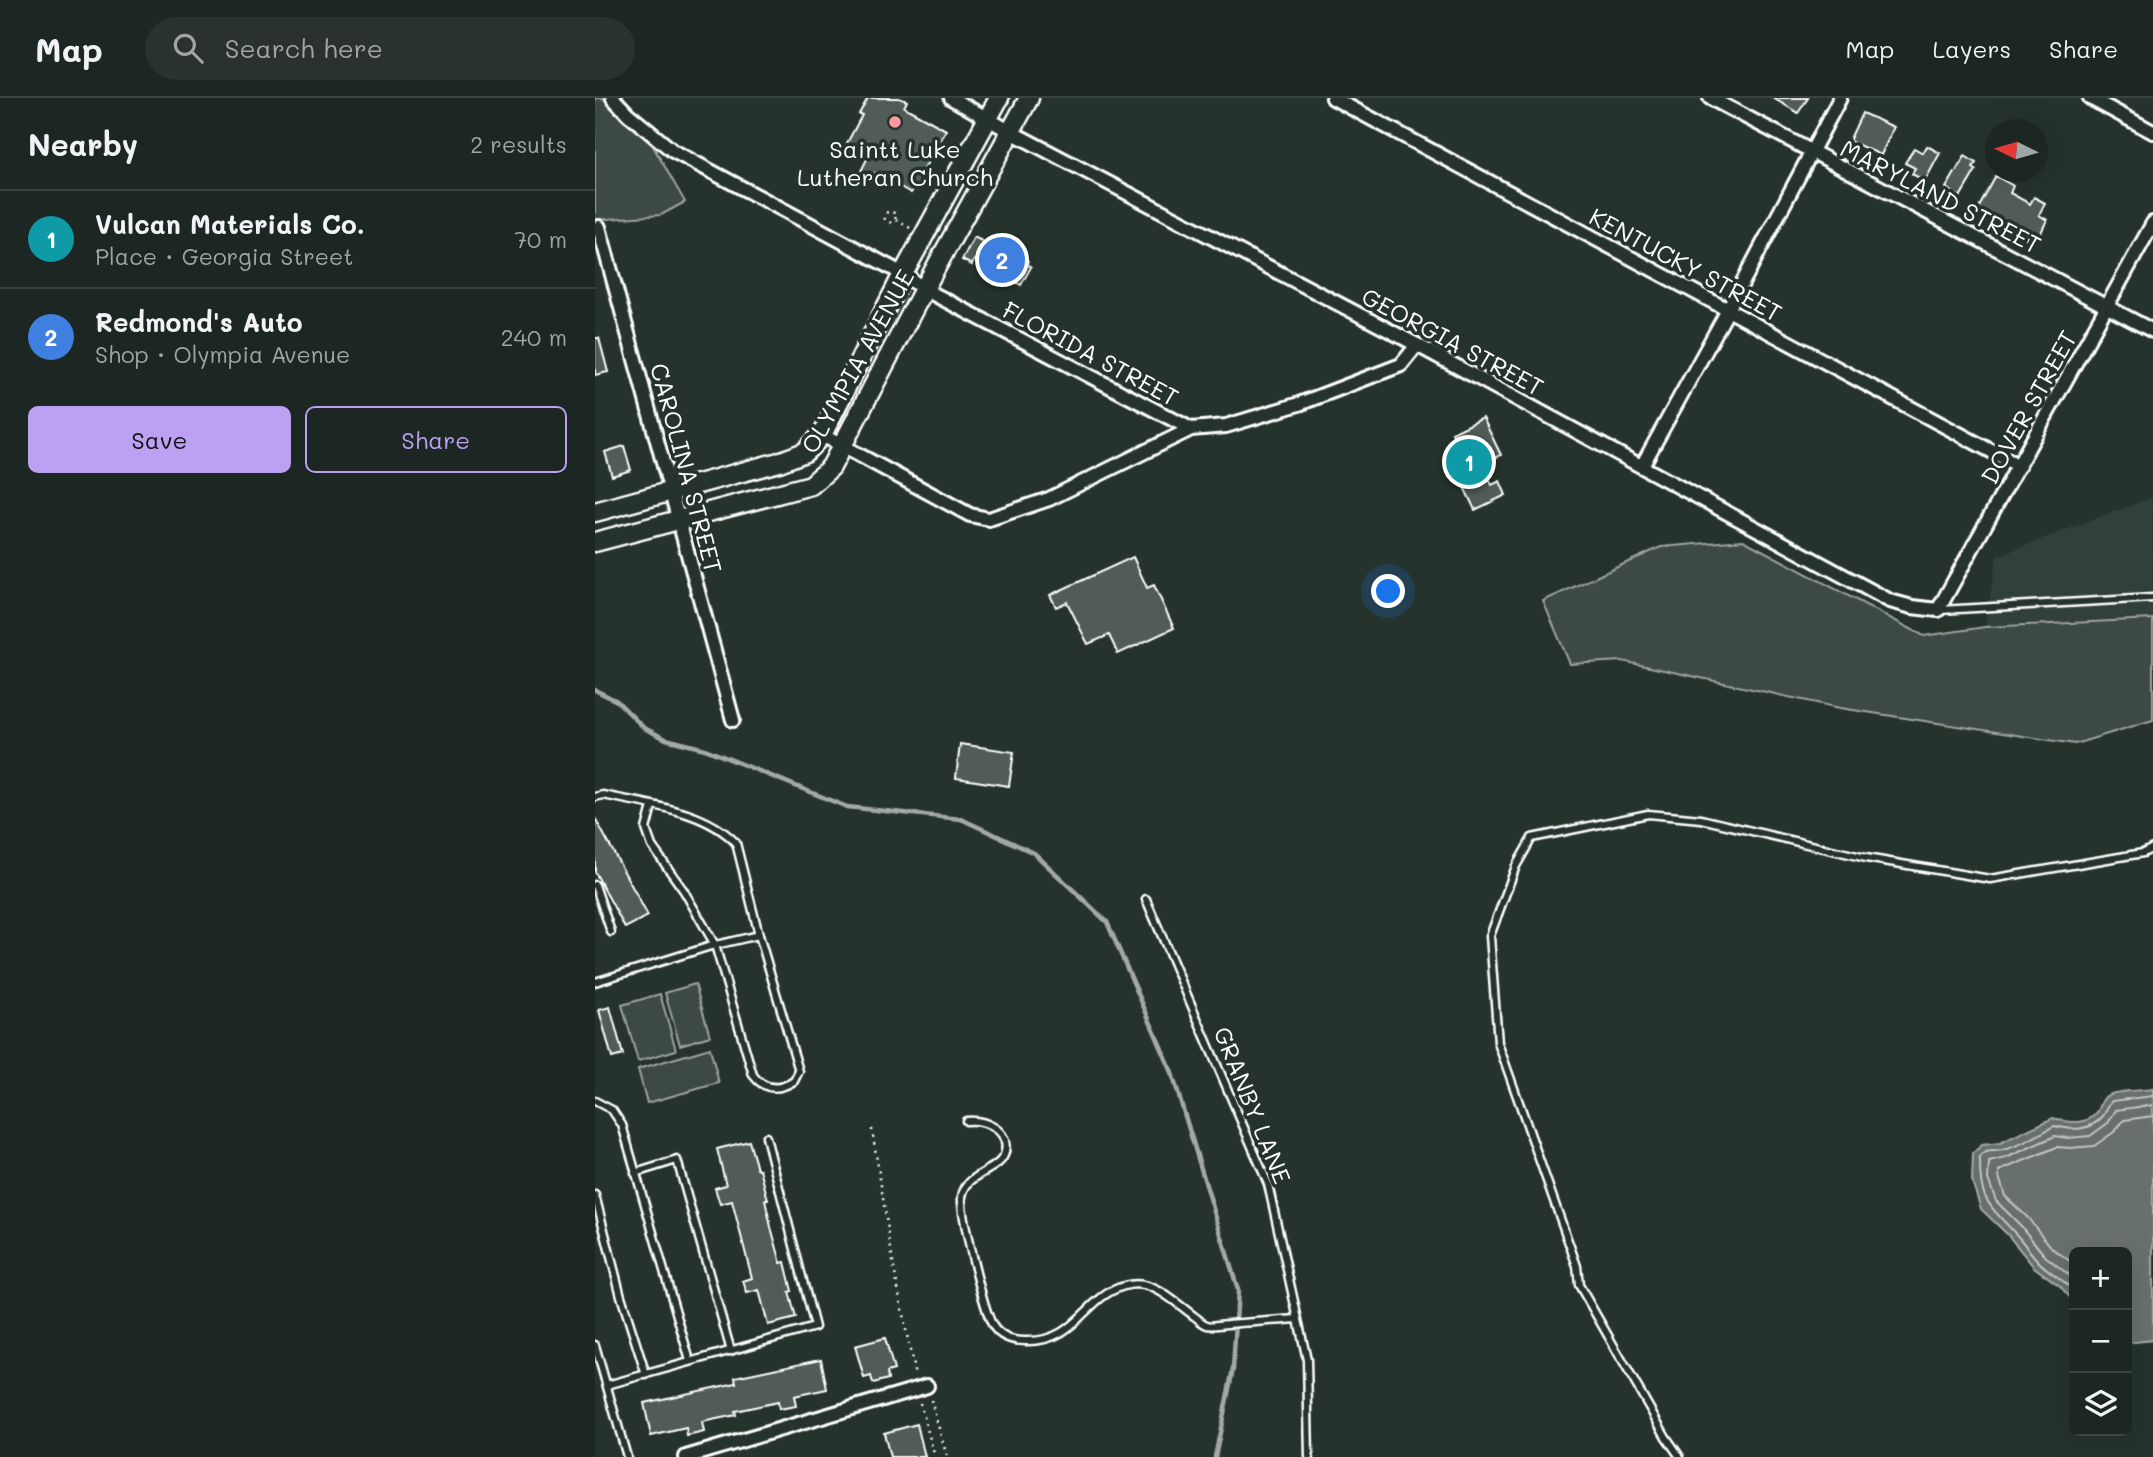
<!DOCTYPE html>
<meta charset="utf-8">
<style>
:root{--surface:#1c2622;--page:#29322f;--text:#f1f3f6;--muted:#a0a5a5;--line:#3a4340;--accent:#bca0f2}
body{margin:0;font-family:Mali,sans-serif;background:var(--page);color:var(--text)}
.controls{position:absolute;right:21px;bottom:21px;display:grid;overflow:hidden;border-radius:10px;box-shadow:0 7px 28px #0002}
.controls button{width:63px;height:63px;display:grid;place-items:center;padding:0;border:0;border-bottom:2px solid var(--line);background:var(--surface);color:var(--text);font:35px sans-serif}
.compass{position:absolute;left:1390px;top:21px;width:63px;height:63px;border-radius:50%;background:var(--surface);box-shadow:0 7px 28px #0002;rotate:275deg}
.you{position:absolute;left:794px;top:494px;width:24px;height:24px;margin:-18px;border:5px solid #fff;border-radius:50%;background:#1a73e8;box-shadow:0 0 0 10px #1a73e833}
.badge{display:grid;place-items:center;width:46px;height:46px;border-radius:50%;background:var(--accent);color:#fff;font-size:23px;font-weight:700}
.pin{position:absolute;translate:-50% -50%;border:4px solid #fff;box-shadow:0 2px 7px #0006}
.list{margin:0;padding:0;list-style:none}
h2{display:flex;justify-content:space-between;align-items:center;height:91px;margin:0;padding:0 28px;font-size:30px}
h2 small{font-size:23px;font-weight:400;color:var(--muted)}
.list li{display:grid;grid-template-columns:46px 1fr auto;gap:21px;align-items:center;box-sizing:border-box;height:98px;padding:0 28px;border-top:2px solid var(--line)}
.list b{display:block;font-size:26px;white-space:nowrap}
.list p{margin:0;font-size:23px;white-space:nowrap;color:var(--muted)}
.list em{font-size:23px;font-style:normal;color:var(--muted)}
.actions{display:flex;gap:14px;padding:21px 28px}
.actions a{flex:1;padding:16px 0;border:2px solid var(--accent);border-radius:10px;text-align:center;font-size:24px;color:var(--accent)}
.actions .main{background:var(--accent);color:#111}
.icon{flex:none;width:38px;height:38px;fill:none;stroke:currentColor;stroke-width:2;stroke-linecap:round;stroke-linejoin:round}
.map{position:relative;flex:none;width:1558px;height:1359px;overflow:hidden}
header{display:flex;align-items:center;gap:42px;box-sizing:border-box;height:98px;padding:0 35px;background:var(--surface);border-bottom:2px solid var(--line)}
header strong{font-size:33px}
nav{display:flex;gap:38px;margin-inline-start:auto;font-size:24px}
.search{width:490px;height:63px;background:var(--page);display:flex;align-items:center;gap:18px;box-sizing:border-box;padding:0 24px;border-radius:38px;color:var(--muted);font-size:26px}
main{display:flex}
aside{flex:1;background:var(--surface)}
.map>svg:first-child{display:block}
</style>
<header>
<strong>Map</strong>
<div class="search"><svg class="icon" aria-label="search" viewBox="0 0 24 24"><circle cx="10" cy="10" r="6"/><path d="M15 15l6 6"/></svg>Search here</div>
<nav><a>Map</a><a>Layers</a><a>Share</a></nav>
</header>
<main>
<aside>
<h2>Nearby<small>2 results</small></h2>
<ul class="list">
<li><span class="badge" style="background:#0f9aa8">1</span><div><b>Vulcan Materials Co.</b><p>Place · Georgia Street</p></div><em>70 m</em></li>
<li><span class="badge" style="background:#3f7fe0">2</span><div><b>Redmond's Auto</b><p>Shop · Olympia Avenue</p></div><em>240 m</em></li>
</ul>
<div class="actions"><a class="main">Save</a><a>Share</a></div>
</aside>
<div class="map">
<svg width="1558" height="1359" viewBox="0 0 1558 1359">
<rect width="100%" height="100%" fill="#26332d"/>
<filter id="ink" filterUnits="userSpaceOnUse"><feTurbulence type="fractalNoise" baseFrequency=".0143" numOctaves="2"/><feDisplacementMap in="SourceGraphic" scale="14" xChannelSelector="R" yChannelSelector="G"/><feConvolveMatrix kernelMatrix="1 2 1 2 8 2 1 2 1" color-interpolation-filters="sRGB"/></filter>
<g filter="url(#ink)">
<polygon fill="#333f3a" points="1558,399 1558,521 1390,529 1402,458"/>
<g fill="#3e4944" stroke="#9ea4a2" stroke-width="2">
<polygon points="0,0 8,0 58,48 90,104 66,117 0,122"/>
<polygon points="1148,442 1329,538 1390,529 1558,521 1558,622 1480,646 1245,610 1027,563 975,566 948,503 1066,449"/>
<polygon points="100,886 115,938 85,947 70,895"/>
<polygon points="65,896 81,952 43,963 27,907"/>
<polygon points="115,950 124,985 52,1005 43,971"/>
</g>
<path fill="#67706c" stroke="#a4a9a7" stroke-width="2" d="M1558,991V1242L1532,1245V1154H1479V1204L1465,1188L1439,1169L1413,1137L1386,1111L1377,1083L1378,1055L1387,1047L1405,1045L1458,1020C1474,1025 1495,1028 1504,1011C1506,1006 1507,1000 1513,997C1522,992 1546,993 1558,991Z"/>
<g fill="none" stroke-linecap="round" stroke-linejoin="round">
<g stroke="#c2c6c4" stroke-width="2">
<polyline points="1479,1166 1457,1150 1433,1120 1410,1098 1404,1079 1404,1073 1462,1049 1475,1050 1499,1048 1519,1034 1529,1022 1558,1018"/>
<polyline points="1479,1181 1450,1158 1425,1127 1401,1103 1393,1081 1394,1064 1411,1060 1460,1038 1473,1040 1495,1038 1513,1025 1521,1012 1558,1007"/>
<path d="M1479,1193C1468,1181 1453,1174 1442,1162C1434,1153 1427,1142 1418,1133C1391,1104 1384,1100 1385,1058C1392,1051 1398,1054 1407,1052C1425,1048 1443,1037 1459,1028C1476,1032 1495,1034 1508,1018C1512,1013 1511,1008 1517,1003L1558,998"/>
</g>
<polyline stroke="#a4a9a7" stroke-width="4.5" points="0,592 22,603 49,630 71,641 110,651 252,709 366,721 439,755 512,824 576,972 643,1192 638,1271 620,1359"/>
</g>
<g fill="#515c57" stroke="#fff" stroke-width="2">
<polygon points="273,0 304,0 312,3 309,9 351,32 324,80 327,82 322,92 319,90 316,95 280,75 277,81 265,75 274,57 252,45 267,17 264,16"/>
<polygon points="1178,0 1213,0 1203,15"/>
<polygon points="1267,15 1299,29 1286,57 1254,43"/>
<polygon points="1332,48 1345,55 1330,83 1317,76 1320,70 1310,65 1319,50 1328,55"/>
<polygon points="1370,58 1381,65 1378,70 1381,72 1365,99 1351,90"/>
<polygon points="1401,78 1418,88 1415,95 1435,106 1439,99 1450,105 1444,117 1452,122 1443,141 1433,136 1431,140 1419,134 1421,130 1383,111"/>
<polygon points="379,139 406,153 409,146 433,163 432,166 436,169 426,187 379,162 377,167 367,162"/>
<polygon points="0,240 4,240 13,274 0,277"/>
<polygon points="888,320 906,357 887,366 897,387 905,383 911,397 880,412 855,360 867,355 857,335"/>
<polygon points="29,348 36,372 17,378 10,354"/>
<polygon points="538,459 552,490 559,487 579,530 523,556 514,537 493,546 472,504 461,509 455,497"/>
<polygon points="365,646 419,654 414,688 361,680"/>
<polygon points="0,720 53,818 30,830 0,774"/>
<polygon points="15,909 28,957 17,960 4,912"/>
<polygon points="154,1043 162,1071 165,1071 173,1102 170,1102 176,1129 186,1165 190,1164 197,1193 194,1194 201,1220 173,1227 164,1192 152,1195 148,1183 157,1180 137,1103 125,1106 120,1090 131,1087 122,1051"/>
<polygon points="290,1240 299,1272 292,1274 293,1281 278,1285 276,1278 269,1280 260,1248"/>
<polygon points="226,1261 232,1291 199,1298 201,1308 184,1311 183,1304 140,1313 141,1317 107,1324 109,1334 92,1338 91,1330 56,1338 49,1305 141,1285 140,1279"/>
<polygon points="322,1326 330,1359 295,1359 289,1335"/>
</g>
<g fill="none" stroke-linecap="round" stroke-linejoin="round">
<g stroke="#fff" stroke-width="11">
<g id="lane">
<polyline points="1345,512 1558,500"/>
<path d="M0,699L8,697C52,707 109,711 141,745L164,837L116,848L0,884"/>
<path d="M57,708L51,731L57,748L89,793L120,847L158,977C169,992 183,993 199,983L204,973L164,837"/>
<polyline points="0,787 16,834"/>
<polyline points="551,801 673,1086 712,1262 714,1359"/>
<polyline points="0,1003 17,1012 27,1027 95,1263"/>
<path d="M371,1023C388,1021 415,1031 410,1054C406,1074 370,1074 367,1099C365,1115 389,1213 398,1228C405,1239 417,1243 430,1243C482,1245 489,1199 529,1188C557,1180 577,1202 599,1218C602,1220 608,1226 612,1227C617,1229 627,1226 633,1226C656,1224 679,1223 702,1221"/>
<polyline points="40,1075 82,1062 136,1253"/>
<polyline points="0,1097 26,1198 51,1277"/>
<polyline points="0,1247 32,1359"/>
<polyline points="12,1287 220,1229 171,1039"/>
<polyline points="1085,1359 1071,1339 984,1187 982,1168 903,945 895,838 921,768 937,740 1053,716 1106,721 1271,760 1395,781 1548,755 1558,750"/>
</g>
</g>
<g stroke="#fff" stroke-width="18">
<g id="street">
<polyline points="18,0 33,16 78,53 308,176 329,191 596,331"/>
<polyline points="356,0 416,34 822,247 1295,503 1317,509 1343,512 1558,125"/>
<polyline points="738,0 1424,368"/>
<polyline points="1115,0 1558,233"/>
<polyline points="1495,0 1558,34"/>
<polyline points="4,129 138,622"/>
<polyline points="227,337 375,417 394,421 454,401 596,331 631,328 704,306 806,267 822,247"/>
<polyline points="1047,368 1133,212 1245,0"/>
<polyline points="91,1359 332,1288"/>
</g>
</g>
<g stroke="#fff" stroke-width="23">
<g id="secondary">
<polyline points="0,414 184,364 210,354 227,337 308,176 404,0"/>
<polyline points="0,444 216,387 236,369 329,191 434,0"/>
</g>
</g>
<g stroke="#fff" stroke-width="2.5" stroke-dasharray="2 5" stroke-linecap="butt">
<circle cx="295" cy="119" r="5.5"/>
<polyline points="301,122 317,131"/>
<polyline points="277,1031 299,1170 320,1278"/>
<polyline points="336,1302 352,1359"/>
<polyline points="325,1305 340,1359"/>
</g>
<use href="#lane" stroke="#26332d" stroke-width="6"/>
<use href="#street" stroke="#26332d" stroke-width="12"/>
<use href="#secondary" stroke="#26332d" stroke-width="18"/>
</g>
</g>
<circle fill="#ff9aa2" stroke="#26332d" stroke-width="2.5" cx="300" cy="24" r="7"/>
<g text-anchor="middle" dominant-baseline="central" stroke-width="7" stroke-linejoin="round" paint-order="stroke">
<g font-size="24" fill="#fff" stroke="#26332d">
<text x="300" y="50">Saintt Luke<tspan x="300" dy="28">Lutheran Church</tspan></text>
</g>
<g font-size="24" fill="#fff" stroke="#26332d">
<text transform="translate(1346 98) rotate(27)">MARYLAND STREET</text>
<text transform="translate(1091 166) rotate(28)">KENTUCKY STREET</text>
<text transform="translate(858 243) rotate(28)">GEORGIA STREET</text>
<text transform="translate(496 255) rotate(28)">FLORIDA STREET</text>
<text transform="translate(262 263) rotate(-61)">OLYMPIA AVENUE</text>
<text transform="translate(1433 309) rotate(-61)">DOVER STREET</text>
<text transform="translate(92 370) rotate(75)">CAROLINA STREET</text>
<text transform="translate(658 1007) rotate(68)">GRANBY LANE</text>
</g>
</g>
</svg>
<div class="controls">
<button>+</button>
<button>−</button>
<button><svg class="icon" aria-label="layers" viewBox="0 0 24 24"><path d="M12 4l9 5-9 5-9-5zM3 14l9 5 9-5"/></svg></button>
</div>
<svg class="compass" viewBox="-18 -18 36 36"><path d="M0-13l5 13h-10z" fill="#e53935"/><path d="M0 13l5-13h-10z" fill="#a0a5a5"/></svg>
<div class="you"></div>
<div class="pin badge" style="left:874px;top:364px;background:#0f9aa8">1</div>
<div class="pin badge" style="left:407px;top:162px;background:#3f7fe0">2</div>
</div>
</main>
